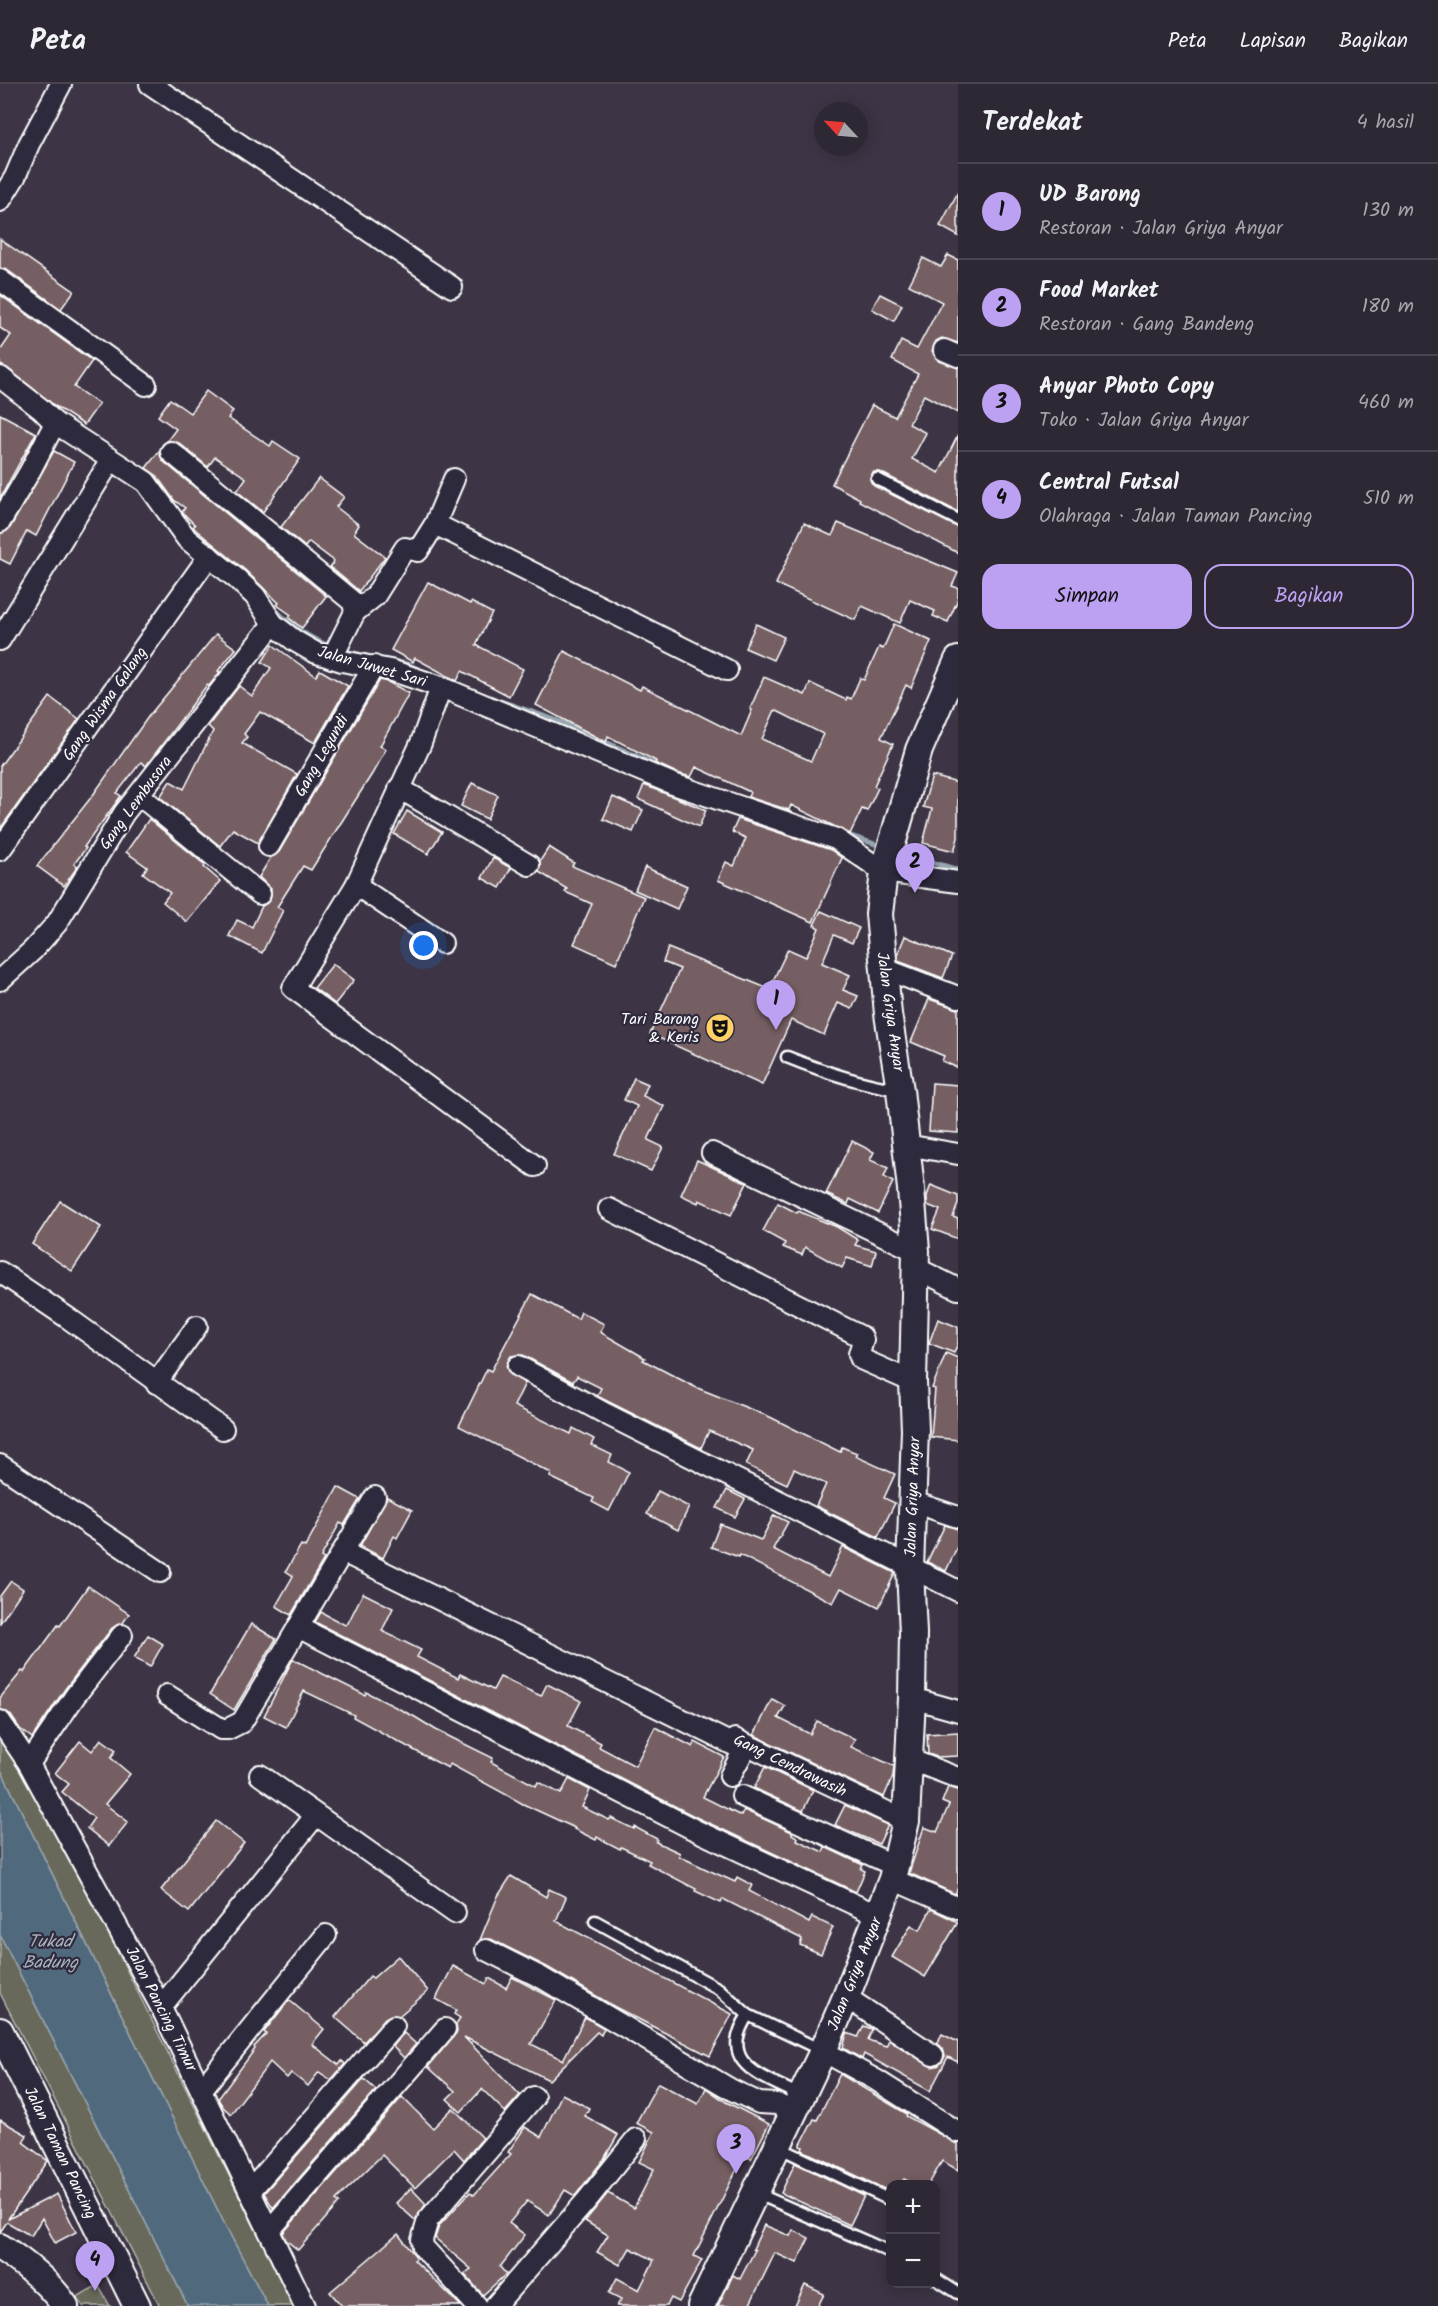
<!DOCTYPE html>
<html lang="id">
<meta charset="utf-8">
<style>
:root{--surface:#2e2834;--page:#36303c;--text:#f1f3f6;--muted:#a7a6ac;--line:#49444f;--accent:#bca0f2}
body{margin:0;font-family:Kalam,sans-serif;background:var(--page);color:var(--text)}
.controls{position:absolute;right:18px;bottom:18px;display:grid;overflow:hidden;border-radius:12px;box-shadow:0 3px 15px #0003}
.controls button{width:54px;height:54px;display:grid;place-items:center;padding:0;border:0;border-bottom:2px solid var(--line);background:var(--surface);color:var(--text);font:30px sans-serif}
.compass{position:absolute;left:814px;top:18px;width:54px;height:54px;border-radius:50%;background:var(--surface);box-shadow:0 3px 15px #0003;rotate:296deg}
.you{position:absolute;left:424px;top:862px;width:21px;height:21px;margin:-15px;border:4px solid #fff;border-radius:50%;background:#1a73e8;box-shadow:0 0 0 9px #1a73e833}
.badge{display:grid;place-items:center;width:39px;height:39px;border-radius:50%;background:var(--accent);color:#111;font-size:20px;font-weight:700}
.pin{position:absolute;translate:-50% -50px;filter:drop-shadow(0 2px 3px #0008)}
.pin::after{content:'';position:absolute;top:32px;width:21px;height:18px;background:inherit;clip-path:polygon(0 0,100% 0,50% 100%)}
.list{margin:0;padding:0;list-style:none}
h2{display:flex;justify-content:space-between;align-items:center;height:78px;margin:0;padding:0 24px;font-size:26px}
h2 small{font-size:20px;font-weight:400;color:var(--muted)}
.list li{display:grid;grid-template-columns:39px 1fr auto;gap:18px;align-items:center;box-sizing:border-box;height:96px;padding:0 24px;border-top:2px solid var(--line)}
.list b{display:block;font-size:22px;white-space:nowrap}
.list p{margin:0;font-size:20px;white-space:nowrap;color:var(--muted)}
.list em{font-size:20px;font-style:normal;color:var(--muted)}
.actions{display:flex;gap:12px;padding:18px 24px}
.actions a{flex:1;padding:14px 0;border:2px solid var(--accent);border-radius:18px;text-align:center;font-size:21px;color:var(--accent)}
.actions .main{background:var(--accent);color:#111}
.map{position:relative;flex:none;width:958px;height:2222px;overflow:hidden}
header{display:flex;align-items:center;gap:36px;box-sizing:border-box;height:84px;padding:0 30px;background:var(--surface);border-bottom:2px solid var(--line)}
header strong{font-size:28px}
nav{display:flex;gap:33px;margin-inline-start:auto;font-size:21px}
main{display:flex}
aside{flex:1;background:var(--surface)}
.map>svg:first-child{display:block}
</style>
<header>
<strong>Peta</strong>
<nav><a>Peta</a><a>Lapisan</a><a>Bagikan</a></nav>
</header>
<main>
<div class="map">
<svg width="958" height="2222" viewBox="0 0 958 2222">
<rect width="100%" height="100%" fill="#3d3545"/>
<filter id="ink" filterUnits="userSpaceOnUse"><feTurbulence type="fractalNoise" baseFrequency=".0167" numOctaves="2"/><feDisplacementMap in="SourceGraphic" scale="12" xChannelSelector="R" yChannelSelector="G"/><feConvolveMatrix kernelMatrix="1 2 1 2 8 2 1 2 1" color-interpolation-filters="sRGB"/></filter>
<g filter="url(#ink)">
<g fill="#68695a" stroke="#b4b4ac" stroke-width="1.5">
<polygon points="0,1650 72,1776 294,2222 268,2222 226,2143 0,1684"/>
<polygon points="0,1851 188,2222 160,2222 0,1909"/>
<polygon points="98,2201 110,2222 83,2222 77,2213"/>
</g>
<polygon fill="#51697c" stroke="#97a5b0" stroke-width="1.5" points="0,1684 226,2143 268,2222 188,2222 0,1851"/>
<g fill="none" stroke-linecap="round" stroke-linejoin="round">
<g stroke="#97a5b0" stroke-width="5">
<path d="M272,522C289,541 307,554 332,563"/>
<polyline points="341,566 367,572"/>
<polyline points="391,577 407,580 425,588"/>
<polyline points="489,613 561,638 688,695"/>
<polyline points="842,749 884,763"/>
<polyline points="896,767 958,786"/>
</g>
</g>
<g fill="#765f64" stroke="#fff" stroke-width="1.5" fill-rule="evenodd">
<polygon points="958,108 958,152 940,142"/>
<polygon points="0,155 74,207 61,225 7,186 0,184"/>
<polygon points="948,171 958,176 958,259 942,254 936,257 932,267 939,277 958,284 958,329 924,311 909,340 926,349 912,375 939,389 958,351 958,428 880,388 873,388 870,395 874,402 958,443 958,469 859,417 860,415 832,400 872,321 895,333 918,290 892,276 901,257 917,265 942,218 909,201 923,174 941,183"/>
<polygon points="880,210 902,221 894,237 872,225"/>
<polygon points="0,211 92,277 74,303 99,320 84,341 55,322 7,284 0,281 0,267 11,251 0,244"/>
<polygon points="206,307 233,327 228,334 270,362 273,357 300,375 263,428 237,407 246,394 215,373 208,383 179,359 167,357 176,345 158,332 170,315 190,329"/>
<polygon points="0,330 36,349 0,414"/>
<polygon points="54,367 74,378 36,452 27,447 10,480 0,475 0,450 10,444"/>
<polygon points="159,367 163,377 326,512 302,544 289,534 291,531 277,521 279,519 245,486 196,446 193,443 195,441 182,428 185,424 174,416 156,391 146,384"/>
<polygon points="319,394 344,413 336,423 359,441 354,449 385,473 359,507 330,483 334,477 309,458 305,463 281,443"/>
<polygon points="804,439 832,452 838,439 958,489 952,502 958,504 958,515 948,538 933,532 935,527 910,516 900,539 862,522 855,536 776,500"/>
<polygon points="428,498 470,520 471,518 492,529 476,561 523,585 509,612 462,587 457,597 415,574 413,578 391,566"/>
<polygon points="756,540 784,553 773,576 745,564"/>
<path d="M894,540L931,557L911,604L906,601L881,654L893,660L874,702L878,704L867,727L862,725L850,750L791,721L789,726L748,713L750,708L696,683L691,693L677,689L655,679L656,677L608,652L606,658L536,621L564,567L640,606L642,602L741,652L752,626L750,625L764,593L805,611L810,599L846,616L847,613L851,615L860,594L864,596L879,563L883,565ZM775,626L823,650L811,677L762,655Z"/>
<polygon points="216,550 236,565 218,587 220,588 209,602 207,601 146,682 141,678 117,709 121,712 84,763 86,764 74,780 78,782 64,802 37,782 93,711 148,633"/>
<polygon points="273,561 316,592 320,586 348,602 315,659 260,628 244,650 247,653 242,659 297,690 258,759 233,745 220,762 160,713 170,697 184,705 213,647 208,642 239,602 252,612 271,584 262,578"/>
<polygon points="380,596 388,598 409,609 380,662 386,665 372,690 311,786 303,782 277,823 283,826 262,869 229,852 237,836 252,843 262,822 270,817 271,805 259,793 271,773 279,768"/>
<polygon points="50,613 79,635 0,745 0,682"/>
<polygon points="932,692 958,699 958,754 954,767 923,759 932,725 923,723"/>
<polygon points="472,699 498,711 487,735 461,722"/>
<polygon points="644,701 706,726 699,743 638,715"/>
<polygon points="613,713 643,726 633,748 603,735"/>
<polygon points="407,727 442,748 428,770 394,750"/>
<polygon points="149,735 205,781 204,783 220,797 187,838 163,818 170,809 143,789 147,783 126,768"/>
<polygon points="738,735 831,766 842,774 813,838 718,796 726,778 734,782 746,754 732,748"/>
<polygon points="549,763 574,779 572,782 644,813 616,879 574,860 592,820 565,808 567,805 539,788 540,777"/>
<polygon points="493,774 511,784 500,804 482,794"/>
<polygon points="645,783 687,802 677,825 635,806"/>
<polygon points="821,827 859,844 852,859 834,851 822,879 850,891 843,906 858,912 852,925 838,919 824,951 791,936 762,1001 650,950 680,885 663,878 668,864 769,905 788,865 806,873 819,844 814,841"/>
<polygon points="905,852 952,872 943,894 898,877 898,869"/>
<polygon points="333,880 354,896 335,920 314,904"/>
<polygon points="929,915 958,925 958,984 942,977 944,972 911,958"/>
<polygon points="634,994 648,1000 643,1012 664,1022 648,1056 663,1063 651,1087 614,1070 637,1022 624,1016"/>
<polygon points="932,999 958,1001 958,1049 929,1047"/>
<polygon points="852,1057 874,1068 870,1076 888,1084 884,1093 893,1098 878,1129 850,1115 848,1120 826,1110"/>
<polygon points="697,1076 747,1099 731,1131 699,1116 698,1119 681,1111"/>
<polygon points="931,1101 958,1112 958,1120 953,1133 958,1135 958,1155 932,1145 940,1126 927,1121 927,1112"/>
<polygon points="60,1117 101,1143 72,1187 32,1160"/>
<polygon points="778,1119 797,1129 798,1127 837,1143 858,1156 855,1161 876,1167 872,1182 847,1174 842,1184 805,1163 802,1171 783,1163 785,1159 763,1147"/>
<polygon points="532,1210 578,1235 581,1228 604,1240 600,1248 645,1274 643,1276 695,1303 770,1333 840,1368 842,1363 857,1369 855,1372 895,1390 884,1414 895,1419 878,1453 816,1422 826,1400 794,1385 787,1400 746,1381 753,1366 709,1347 701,1364 597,1312 601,1304 577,1292 573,1298 523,1271 511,1272 506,1282 512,1292 525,1299 514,1322 571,1350 573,1344 594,1355 591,1361 612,1371 609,1378 629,1388 609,1427 592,1418 594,1414 550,1393 551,1389 459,1342 487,1285 491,1287"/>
<polygon points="938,1235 958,1243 958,1259 954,1269 929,1259"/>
<polygon points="946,1269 958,1274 958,1356 931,1353 935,1305 932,1304"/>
<polygon points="338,1403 360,1415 344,1441 340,1439 321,1473 324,1475 291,1531 276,1522 293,1492 286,1487 301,1461 305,1463"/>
<polygon points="727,1406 745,1415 735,1433 717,1424"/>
<polygon points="658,1407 689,1423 678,1446 647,1430"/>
<polygon points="387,1413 412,1426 397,1454 394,1452 383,1474 360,1462"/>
<polygon points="774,1431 788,1438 773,1465 828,1493 843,1463 895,1489 879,1523 841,1504 833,1519 740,1471 739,1473 711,1463 720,1440 761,1456"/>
<polygon points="945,1441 958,1445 958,1461 946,1487 927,1478"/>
<polygon points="11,1497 23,1505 0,1539 0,1512"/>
<polygon points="88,1502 129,1530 123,1539 112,1544 65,1605 32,1654 20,1645 10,1630 0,1625 0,1614 22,1587 24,1588 58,1541 60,1542"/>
<polygon points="363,1509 393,1524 382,1547 421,1566 417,1573 458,1594 460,1590 493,1606 500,1593 541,1612 547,1600 581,1617 568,1642 601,1659 599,1663 635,1682 655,1643 693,1663 695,1658 724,1673 703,1713 741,1732 744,1726 792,1748 792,1750 798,1754 797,1756 823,1768 825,1763 863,1781 861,1785 865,1787 856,1808 698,1734 315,1538 321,1528 345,1541 348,1539"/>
<polygon points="251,1540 276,1555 234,1626 210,1610"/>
<polygon points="148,1551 163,1560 150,1583 134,1574"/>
<polygon points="293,1575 365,1611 366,1608 415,1633 436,1646 493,1674 491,1678 536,1702 538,1698 561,1710 569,1695 590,1706 582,1723 609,1736 611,1734 634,1745 635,1743 657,1755 656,1758 680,1769 679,1772 706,1785 735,1798 737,1793 752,1801 749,1807 809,1839 812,1833 833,1843 821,1870 800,1861 802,1855 723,1815 721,1819 695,1807 696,1805 648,1780 650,1777 621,1763 620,1765 597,1753 596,1756 574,1745 575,1744 523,1720 450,1680 448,1684 423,1671 353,1633 354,1631 304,1607 286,1643 264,1632"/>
<polygon points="772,1615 785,1622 778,1634 810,1650 817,1637 855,1655 851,1663 894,1682 893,1692 884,1713 754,1651"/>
<polygon points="958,1648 958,1672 937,1673 928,1670 927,1650"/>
<polygon points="101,1655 116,1666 111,1674 130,1690 105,1720 128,1738 109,1762 87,1744 94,1734 62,1708 69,1700 55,1689 80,1657 92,1667"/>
<polygon points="765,1683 813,1706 803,1727 754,1704"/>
<polygon points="948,1703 958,1706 958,1803 955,1810 909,1789 924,1743 937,1748 949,1721 942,1718"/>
<polygon points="845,1721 888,1741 879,1760 835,1741"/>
<polygon points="216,1737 244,1759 189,1828 161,1806"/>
<polygon points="511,1792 546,1813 549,1805 566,1813 556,1837 732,1930 710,1972 615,1923 547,1883 491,1855 480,1856 498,1812"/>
<polygon points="931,1825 958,1838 925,1893 892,1873 911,1841 920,1846"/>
<polygon points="398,1872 428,1907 399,1932 391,1931 385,1934 364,1958 335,1933 370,1892 373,1894"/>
<polygon points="453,1882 486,1900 489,1894 506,1904 512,1893 556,1916 531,1960 563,1976 585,1933 604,1944 601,1951 597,1948 549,1996 464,1953 520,2011 505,2028 482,2005 461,2028 447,2015 455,2007 428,1983 457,1948 456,1940 460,1934 454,1930 456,1926 436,1915"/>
<polygon points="289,1916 324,1945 312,1960 339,1981 342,1977 345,1980 331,1996 319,1988 308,2002 291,1989 287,1994 270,1978 231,2030 223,2023 218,2015 255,1965 254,1963 266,1950 264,1948"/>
<polygon points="864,1942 872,1945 868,1956 886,1962 889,1956 932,1983 939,1981 945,1972 943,1965 937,1959 942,1950 958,1958 958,1978 948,1973 930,2007 864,1970 862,1975 843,1964 847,1949 858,1953"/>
<polygon points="404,1949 416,1960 404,1974 392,1962"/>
<polygon points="840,1990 907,2030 906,2032 958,2060 958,2086 942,2077 929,2100 914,2100 904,2095 901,2100 891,2100 891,2108 802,2066 803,2063 800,2062 814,2035 817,2036"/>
<polygon points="364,1995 376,2006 273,2124 264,2109"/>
<polygon points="658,1999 698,2020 706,2004 726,2018 769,2040 751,2075 744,2071 694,2172 702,2176 679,2218 671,2214 667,2222 617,2222 621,2215 609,2209 617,2194 639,2206 654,2176 630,2164 620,2181 597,2168 608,2151 585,2137 608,2109 634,2124 654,2085 639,2078 654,2048 636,2039"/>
<polygon points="562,2010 589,2024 585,2032 618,2051 604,2075 575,2112 565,2106 549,2131 527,2117 509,2139 525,2151 500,2183 506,2190 483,2211 464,2190 471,2185 435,2154 439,2142 470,2108 474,2111 511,2070 508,2068 525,2043 541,2053"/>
<polygon points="402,2013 433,2044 453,2024 483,2054 464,2076 454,2065 415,2104 382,2071 336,2116 339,2119 298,2166 286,2156 283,2149"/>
<polygon points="0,2036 27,2051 23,2058 48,2077 8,2135 57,2110 76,2148 55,2159 42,2134 31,2152 7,2138 0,2148"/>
<polygon points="795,2079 864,2112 850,2141 781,2109"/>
<polygon points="411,2104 426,2120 415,2136 396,2119"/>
<polygon points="764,2141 790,2152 793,2146 809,2154 797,2179 775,2169 749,2222 718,2222 733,2191 740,2195 755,2166 753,2165"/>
<polygon points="398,2150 417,2174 414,2176 461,2222 342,2222 330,2208"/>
<polygon points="805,2201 824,2210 818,2222 795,2222"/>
</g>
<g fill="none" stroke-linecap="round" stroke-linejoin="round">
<g stroke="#fff" stroke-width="15">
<g id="service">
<polyline points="877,395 958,436"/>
<path d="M787,973C824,988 860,1000 900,1006"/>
<path d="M595,1837L719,1905L748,1931C715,1981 764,1992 801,2012"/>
<polyline points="748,1931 823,1967"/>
<polyline points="778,2063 890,2116"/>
<polyline points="756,2109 890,2168"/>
<polyline points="936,2195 958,2209"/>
</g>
</g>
<g stroke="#fff" stroke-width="24">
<g id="minor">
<polyline points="150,0 452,203"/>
<polyline points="0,117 15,93 29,60 61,0"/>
<polyline points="0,196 146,301"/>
<polyline points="944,266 958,272"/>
<polyline points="0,293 41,325 55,339 146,398 187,455 237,495 255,512 273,540 295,557 314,568 342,577 390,586 441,603 673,700 836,755 884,788 958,798"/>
<polyline points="171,368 353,518 355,528 332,574"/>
<polyline points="0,438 30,387 55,339"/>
<polyline points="435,440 727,586"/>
<polyline points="355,528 375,512 405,464 418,467 435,440 454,395"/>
<polyline points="0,556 111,376"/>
<polyline points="441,603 421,659 356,801 293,904 535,1082"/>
<polyline points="399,704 529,781"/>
<polyline points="139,711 260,810"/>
<polyline points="269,762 374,582"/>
<polyline points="0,766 209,472"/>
<polyline points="356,801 442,859"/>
<polyline points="885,885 958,913"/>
<polyline points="0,896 33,866 57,839 124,729 273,540"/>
<polyline points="906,1061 958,1070"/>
<polyline points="712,1069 916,1167"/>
<polyline points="609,1125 862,1253 863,1256 859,1270 861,1275 913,1298"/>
<polyline points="916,1184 958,1205"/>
<polyline points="0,1188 68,1234 223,1345"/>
<polyline points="518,1282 606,1330 958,1507"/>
<polyline points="156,1299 197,1242"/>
<polyline points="0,1381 160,1488"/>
<polyline points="913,1418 958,1433"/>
<polyline points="343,1468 744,1666 730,1692"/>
<polyline points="298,1543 693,1745 879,1832"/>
<polyline points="167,1611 221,1645 228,1645 242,1638 375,1413"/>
<polyline points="912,1614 958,1627"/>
<polyline points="0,1637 29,1680 161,1923 305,2222"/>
<polyline points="735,1655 906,1737"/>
<polyline points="911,1676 958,1694"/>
<polyline points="29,1680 75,1612 122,1551"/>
<polyline points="260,1691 455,1829"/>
<polyline points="742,1712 895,1782"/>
<polyline points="892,1795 958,1824"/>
<polyline points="486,1866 542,1894 732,2006 759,2019 777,2020 793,2029"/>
<polyline points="846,1913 933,1971"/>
<polyline points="161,1923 316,1731"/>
<polyline points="823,1967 876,1996 958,2048"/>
<polyline points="202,2005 326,1851"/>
<polyline points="250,2107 394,1942"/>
<polyline points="269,2147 445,1945"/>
<polyline points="477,2222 423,2163 422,2156 428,2136 534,2013"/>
<polyline points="495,2222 587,2116 636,2055"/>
</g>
</g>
<g stroke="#fff" stroke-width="30">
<g id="tertiary">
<polyline points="0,1947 137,2222"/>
<path d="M0,2163C25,2179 48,2197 65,2222"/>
<polyline points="701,2222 823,1967 846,1913 892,1795 906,1737 912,1614 913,1549 910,1485 915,1346 913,1298 916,1167 911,1105 900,1006 888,930 879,830 884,788 919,666 958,576"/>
</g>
</g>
<use href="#service" stroke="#2f2a3d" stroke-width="10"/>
<use href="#minor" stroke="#2f2a3d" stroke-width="20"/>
<use href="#tertiary" stroke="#2f2a3d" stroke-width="26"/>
</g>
</g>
<defs>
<g id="theatre-disc" transform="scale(1.5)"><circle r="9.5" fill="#ffd166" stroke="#2f2a3d"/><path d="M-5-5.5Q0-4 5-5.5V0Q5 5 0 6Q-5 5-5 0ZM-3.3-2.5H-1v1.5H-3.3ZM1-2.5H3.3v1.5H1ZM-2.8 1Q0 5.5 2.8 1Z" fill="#111"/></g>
</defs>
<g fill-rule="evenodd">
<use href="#theatre-disc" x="720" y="944"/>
</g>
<g text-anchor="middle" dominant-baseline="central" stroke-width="4.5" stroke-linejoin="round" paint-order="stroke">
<g font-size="16" fill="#fff" stroke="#2f2a3d">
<text transform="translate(372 583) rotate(16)">Jalan Juwet Sari</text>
<text transform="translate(105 620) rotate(-55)">Gang Wisma Galang</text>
<text transform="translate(322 672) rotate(-60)">Gang Legundi</text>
<text transform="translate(136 719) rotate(-54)">Gang Lembusora</text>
<text transform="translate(890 928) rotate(82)">Jalan Griya Anyar</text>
<text transform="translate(913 1413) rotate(-88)">Jalan Griya Anyar</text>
<text transform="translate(790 1682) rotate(26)">Gang Cendrawasih</text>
<text transform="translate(855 1890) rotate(-68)">Jalan Griya Anyar</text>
<text transform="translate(161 1925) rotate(63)">Jalan Pancing Timur</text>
<text transform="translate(60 2069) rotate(64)">Jalan Taman Pancing</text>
</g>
<g font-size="16" fill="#fff" stroke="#2f2a3d" text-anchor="end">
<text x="699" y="935">Tari Barong<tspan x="699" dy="18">&amp; Keris</tspan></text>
</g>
<g font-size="18" font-style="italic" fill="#a8b4be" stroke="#2f2a3d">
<text x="50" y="1858">Tukad<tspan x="50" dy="21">Badung</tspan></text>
</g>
</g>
</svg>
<div class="controls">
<button>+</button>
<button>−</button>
</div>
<svg class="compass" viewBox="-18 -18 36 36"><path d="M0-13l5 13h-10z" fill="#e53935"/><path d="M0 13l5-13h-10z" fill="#a7a6ac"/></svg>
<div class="you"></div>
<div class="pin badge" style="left:776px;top:946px">1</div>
<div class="pin badge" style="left:915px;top:809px">2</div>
<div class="pin badge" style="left:736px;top:2090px">3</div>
<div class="pin badge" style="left:95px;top:2207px">4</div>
</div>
<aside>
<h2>Terdekat<small>4 hasil</small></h2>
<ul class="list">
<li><span class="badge">1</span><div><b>UD Barong</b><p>Restoran · Jalan Griya Anyar</p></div><em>130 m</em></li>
<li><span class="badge">2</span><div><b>Food Market</b><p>Restoran · Gang Bandeng</p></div><em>180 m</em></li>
<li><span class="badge">3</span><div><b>Anyar Photo Copy</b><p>Toko · Jalan Griya Anyar</p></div><em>460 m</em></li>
<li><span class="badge">4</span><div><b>Central Futsal</b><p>Olahraga · Jalan Taman Pancing</p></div><em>510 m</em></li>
</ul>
<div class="actions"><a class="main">Simpan</a><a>Bagikan</a></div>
</aside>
</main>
